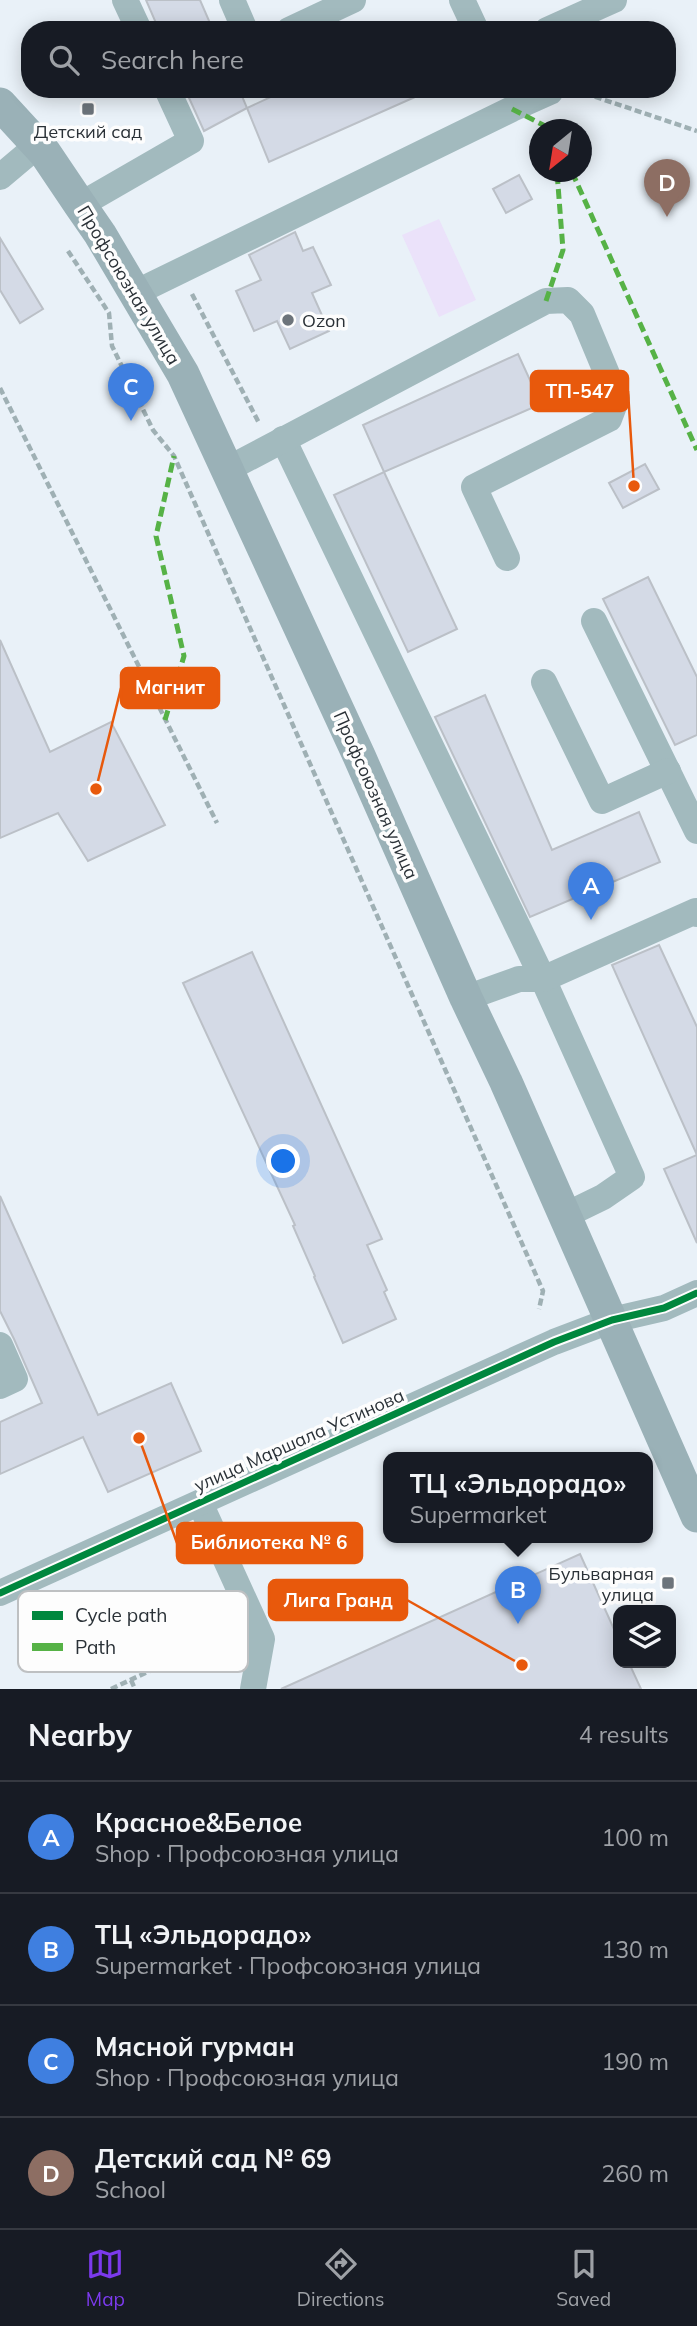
<!DOCTYPE html>
<meta charset="utf-8">
<style>
:root{--surface:#171b24;--page:#242831;--text:#f1f3f6;--muted:#9ea1a6;--line:#363941;--accent:#7c3aed}
body{margin:0;font-family:Mulish,sans-serif;background:var(--page);color:var(--text)}
.controls{position:absolute;right:21px;bottom:21px;display:grid;overflow:hidden;border-radius:14px;box-shadow:0 4px 18px #0003}
.controls button{width:63px;height:63px;display:grid;place-items:center;padding:0;border:0;border-bottom:2px solid var(--line);background:var(--surface);color:var(--text);font:35px sans-serif}
.compass{position:absolute;left:529px;top:119px;width:63px;height:63px;border-radius:50%;background:var(--surface);box-shadow:0 4px 18px #0003;rotate:210deg}
.you{position:absolute;left:284px;top:1162px;width:24px;height:24px;margin:-18px;border:5px solid #fff;border-radius:50%;background:#1a73e8;box-shadow:0 0 0 10px #1a73e833}
.badge{display:grid;place-items:center;width:46px;height:46px;border-radius:50%;background:var(--accent);color:#fff;font-size:23px;font-weight:700}
.pin{position:absolute;translate:-50% -58px;filter:drop-shadow(0 2px 4px #0008)}
.pin::after{content:'';position:absolute;top:37px;width:24px;height:21px;background:inherit;clip-path:polygon(0 0,100% 0,50% 100%)}
.popup{position:absolute;left:383px;top:1452px;width:270px;height:91px;box-sizing:border-box;display:grid;place-content:center;border-radius:14px;background:var(--surface);filter:drop-shadow(0 2px 5px #0005);font-size:23px;white-space:nowrap;color:var(--muted)}
.popup b{font-size:26px;color:var(--text)}
.popup::after{content:'';position:absolute;left:50%;top:100%;margin-left:-14px;border:14px solid transparent;border-top-color:var(--surface)}
.list{margin:0;padding:0;list-style:none}
h2{display:flex;justify-content:space-between;align-items:center;height:91px;margin:0;padding:0 28px;font-size:30px}
h2 small{font-size:23px;font-weight:400;color:var(--muted)}
.list li{display:grid;grid-template-columns:46px 1fr auto;gap:21px;align-items:center;box-sizing:border-box;height:112px;padding:0 28px;border-top:2px solid var(--line)}
.list b{display:block;font-size:26px;white-space:nowrap}
.list p{margin:0;font-size:23px;white-space:nowrap;color:var(--muted)}
.list em{font-size:23px;font-style:normal;color:var(--muted)}
.icon{flex:none;width:38px;height:38px;fill:none;stroke:currentColor;stroke-width:2;stroke-linecap:round;stroke-linejoin:round}
.map{position:relative;flex:none;width:697px;height:1689px;overflow:hidden}
.search{position:absolute;background:var(--surface);box-shadow:0 4px 18px #0003;left:21px;right:21px;top:21px;height:77px;display:flex;align-items:center;gap:18px;box-sizing:border-box;padding:0 24px;border-radius:28px;color:var(--muted);font-size:26px}
.sheet{height:539px;background:var(--surface)}
nav{display:flex;justify-content:space-around;align-items:center;box-sizing:border-box;height:98px;border-top:2px solid var(--line);background:var(--surface);font-size:19px;color:var(--muted)}
nav a{display:grid;justify-items:center;gap:4px}
nav .on{color:var(--accent)}
.map>svg:first-child{display:block}
</style>
<div class="map">
<svg width="697" height="1689" viewBox="0 0 697 1689">
<rect width="100%" height="100%" fill="#e9f1f8"/>
<polygon fill="#ebe2fa" points="439,219 476,300 439,317 402,235"/>
<g fill="#d4dae6" stroke="#bbc0c7" stroke-width="2">
<polygon points="146,0 200,0 213,30 159,30"/>
<polygon points="185,89 239,89 247,108 204,131"/>
<polygon points="288,89 433,89 269,162 247,108"/>
<polygon points="519,175 532,199 506,213 493,189"/>
<polygon points="295,232 303,251 313,247 331,285 312,293 329,331 290,349 277,321 254,331 236,291 261,280 249,255"/>
<polygon points="0,238 43,309 20,323 0,290"/>
<polygon points="518,354 541,404 384,472 363,425"/>
<polygon points="645,464 659,489 623,508 609,483"/>
<polygon points="384,472 457,629 408,652 334,495"/>
<polygon points="648,577 697,677 697,735 675,745 603,599"/>
<polygon points="0,640 50,752 111,722 165,825 88,861 58,813 0,838"/>
<polygon points="485,695 552,850 639,812 660,862 530,917 435,717"/>
<polygon points="659,945 697,1027 697,1243 664,1169 697,1155 612,965"/>
<polygon points="252,952 382,1239 367,1245 387,1290 384,1292 396,1319 343,1343 314,1277 315,1276 293,1226 295,1225 183,983"/>
<polygon points="0,1196 98,1415 171,1383 201,1451 108,1492 83,1437 0,1474 0,1422 42,1403 14,1339 0,1311"/>
<polygon points="580,1554 618,1638 618,1663 629,1663 641,1689 281,1689"/>
</g>
<g fill="none" stroke-linecap="round" stroke-linejoin="round">
<g stroke="#9fb0b4" stroke-width="4.5" stroke-dasharray="7 3.5" stroke-linecap="butt">
<polyline points="575,90 697,131"/>
<polyline points="68,251 109,313 112,346 153,430 174,456 543,1291 539,1309"/>
<polyline points="192,294 259,423"/>
<polyline points="0,388 217,823"/>
<polyline points="131,1680 135,1689"/>
<polyline points="111,1689 216,1640 236,1639"/>
</g>
<g stroke="#a2babe" stroke-width="26">
<polyline points="125,0 139,30"/>
<polyline points="232,0 245,30"/>
<polyline points="462,0 476,30"/>
<polyline points="289,30 353,0"/>
<polyline points="547,30 614,0"/>
<polyline points="0,177 38,145"/>
<polyline points="80,205 191,141 167,89"/>
<polyline points="135,293 512,109 550,92"/>
<polyline points="283,439 543,979 632,1177 603,1197 566,1215"/>
<polyline points="226,470 546,301 568,300 582,314 617,398 609,419 474,487 507,558"/>
<polyline points="594,621 697,831"/>
<polyline points="544,682 602,801 668,771"/>
<polyline points="466,998 519,979 543,979 696,911 697,914"/>
<polyline points="0,1345 15,1379 0,1386"/>
<polyline points="200,1503 262,1639 253,1689"/>
<polyline points="0,1593 554,1342 612,1320 664,1308 697,1293"/>
</g>
<polyline stroke="#9ab1b7" stroke-width="33" points="0,104 45,153 80,205 100,234 183,374 360,758 466,998 506,1082 697,1516"/>
<g stroke="#56b246" stroke-width="5" stroke-dasharray="10 5" stroke-linecap="butt">
<polyline points="512,109 553,130"/>
<polyline points="572,172 697,450"/>
<polyline points="546,301 563,250 557,172"/>
<polyline points="165,720 184,656 156,536 174,456"/>
</g>
<g stroke="#fdfdfd" stroke-width="11">
<polyline id="cycleway" points="0,1593 554,1342 612,1320 664,1308 697,1293"/>
</g>
<use href="#cycleway" stroke="#00873e" stroke-width="7"/>
</g>
<g fill="#6d747b" stroke="#fdfdfd" stroke-width="2.5">
<rect x="81" y="102" width="14" height="14" rx="3.5"/>
<circle cx="288" cy="320" r="7"/>
<rect x="661" y="1576" width="14" height="14" rx="3.5"/>
</g>
<g text-anchor="middle" dominant-baseline="central" stroke-width="7" stroke-linejoin="round" paint-order="stroke">
<g font-size="18" fill="#2a3137" stroke="#fdfdfd">
<text x="88" y="131">Детский сад</text>
<text x="302" y="320" text-anchor="start">Ozon</text>
<text x="654" y="1573" text-anchor="end">Бульварная<tspan x="654" dy="21">улица</tspan></text>
</g>
<g font-size="18" fill="#2a3137" stroke="#fdfdfd">
<text transform="translate(129 285) rotate(59)">Профсоюзная улица</text>
<text transform="translate(376 795) rotate(66)">Профсоюзная улица</text>
<text transform="translate(299 1440) rotate(-24)">улица Маршала Устинова</text>
</g>
</g>
<rect x="18" y="1591" width="230" height="81" rx="10" fill="#fdfdfd" stroke="#bec0c2" stroke-width="2"/>
<rect x="32" y="1611" width="31" height="9" fill="#00873e"/>
<rect x="32" y="1643" width="31" height="8" fill="#56b246"/>
<g font-size="19" fill="#2a3137">
<text x="75" y="1622">Cycle path</text>
<text x="75" y="1654">Path</text>
</g>
<path fill="none" stroke="#e8590c" stroke-width="2.5" d="M634 486L628 391M96 789L121 688M139 1438L177 1543M522 1665L407 1600"/>
<g fill="#e8590c" stroke="#fdfdfd" stroke-width="2.5">
<circle cx="634" cy="486" r="7"/>
<circle cx="96" cy="789" r="7"/>
<circle cx="139" cy="1438" r="7"/>
<circle cx="522" cy="1665" r="7"/>
</g>
<g fill="#e8590c" stroke="#e8590c" stroke-width="2.5">
<rect x="531" y="371" width="97" height="40" rx="7"/>
<rect x="121" y="668" width="98" height="40" rx="7"/>
<rect x="177" y="1523" width="185" height="40" rx="7"/>
<rect x="269" y="1580" width="138" height="40" rx="7"/>
</g>
<g font-size="19" text-anchor="middle" font-weight="bold" fill="#fff">
<text x="580" y="398">ТП-547</text>
<text x="170" y="694">Магнит</text>
<text x="269" y="1549">Библиотека № 6</text>
<text x="338" y="1607">Лига Гранд</text>
</g>
</svg>
<div class="controls">
<button><svg class="icon" aria-label="layers" viewBox="0 0 24 24"><path d="M12 4l9 5-9 5-9-5zM3 14l9 5 9-5"/></svg></button>
</div>
<svg class="compass" viewBox="-18 -18 36 36"><path d="M0-13l5 13h-10z" fill="#e53935"/><path d="M0 13l5-13h-10z" fill="#9ea1a6"/></svg>
<div class="you"></div>
<div class="pin badge" style="left:591px;top:920px;background:#3f7fe0">A</div>
<div class="pin badge" style="left:518px;top:1624px;background:#3f7fe0">B</div>
<div class="popup"><b>ТЦ «Эльдорадо»</b>Supermarket</div>
<div class="pin badge" style="left:131px;top:421px;background:#3f7fe0">C</div>
<div class="pin badge" style="left:667px;top:217px;background:#8d6e63">D</div>
<div class="search"><svg class="icon" aria-label="search" viewBox="0 0 24 24"><circle cx="10" cy="10" r="6"/><path d="M15 15l6 6"/></svg>Search here</div>
</div>
<section class="sheet">
<h2>Nearby<small>4 results</small></h2>
<ul class="list">
<li><span class="badge" style="background:#3f7fe0">A</span><div><b>Красное&amp;Белое</b><p>Shop · Профсоюзная улица</p></div><em>100 m</em></li>
<li><span class="badge" style="background:#3f7fe0">B</span><div><b>ТЦ «Эльдорадо»</b><p>Supermarket · Профсоюзная улица</p></div><em>130 m</em></li>
<li><span class="badge" style="background:#3f7fe0">C</span><div><b>Мясной гурман</b><p>Shop · Профсоюзная улица</p></div><em>190 m</em></li>
<li><span class="badge" style="background:#8d6e63">D</span><div><b>Детский сад № 69</b><p>School</p></div><em>260 m</em></li>
</ul>
</section>
<nav>
<a class="on"><svg class="icon" aria-label="map" viewBox="0 0 24 24"><path d="M3 6l6-2 6 2 6-2v14l-6 2-6-2-6 2zM9 4v14M15 6v14"/></svg>Map</a>
<a><svg class="icon" aria-label="directions" viewBox="0 0 24 24"><path d="M12 3l9 9-9 9-9-9zM9 14v-3h6M13 9l2 2-2 2"/></svg>Directions</a>
<a><svg class="icon" aria-label="saved" viewBox="0 0 24 24"><path d="M7 4h10v16l-5-4-5 4z"/></svg>Saved</a>
</nav>
